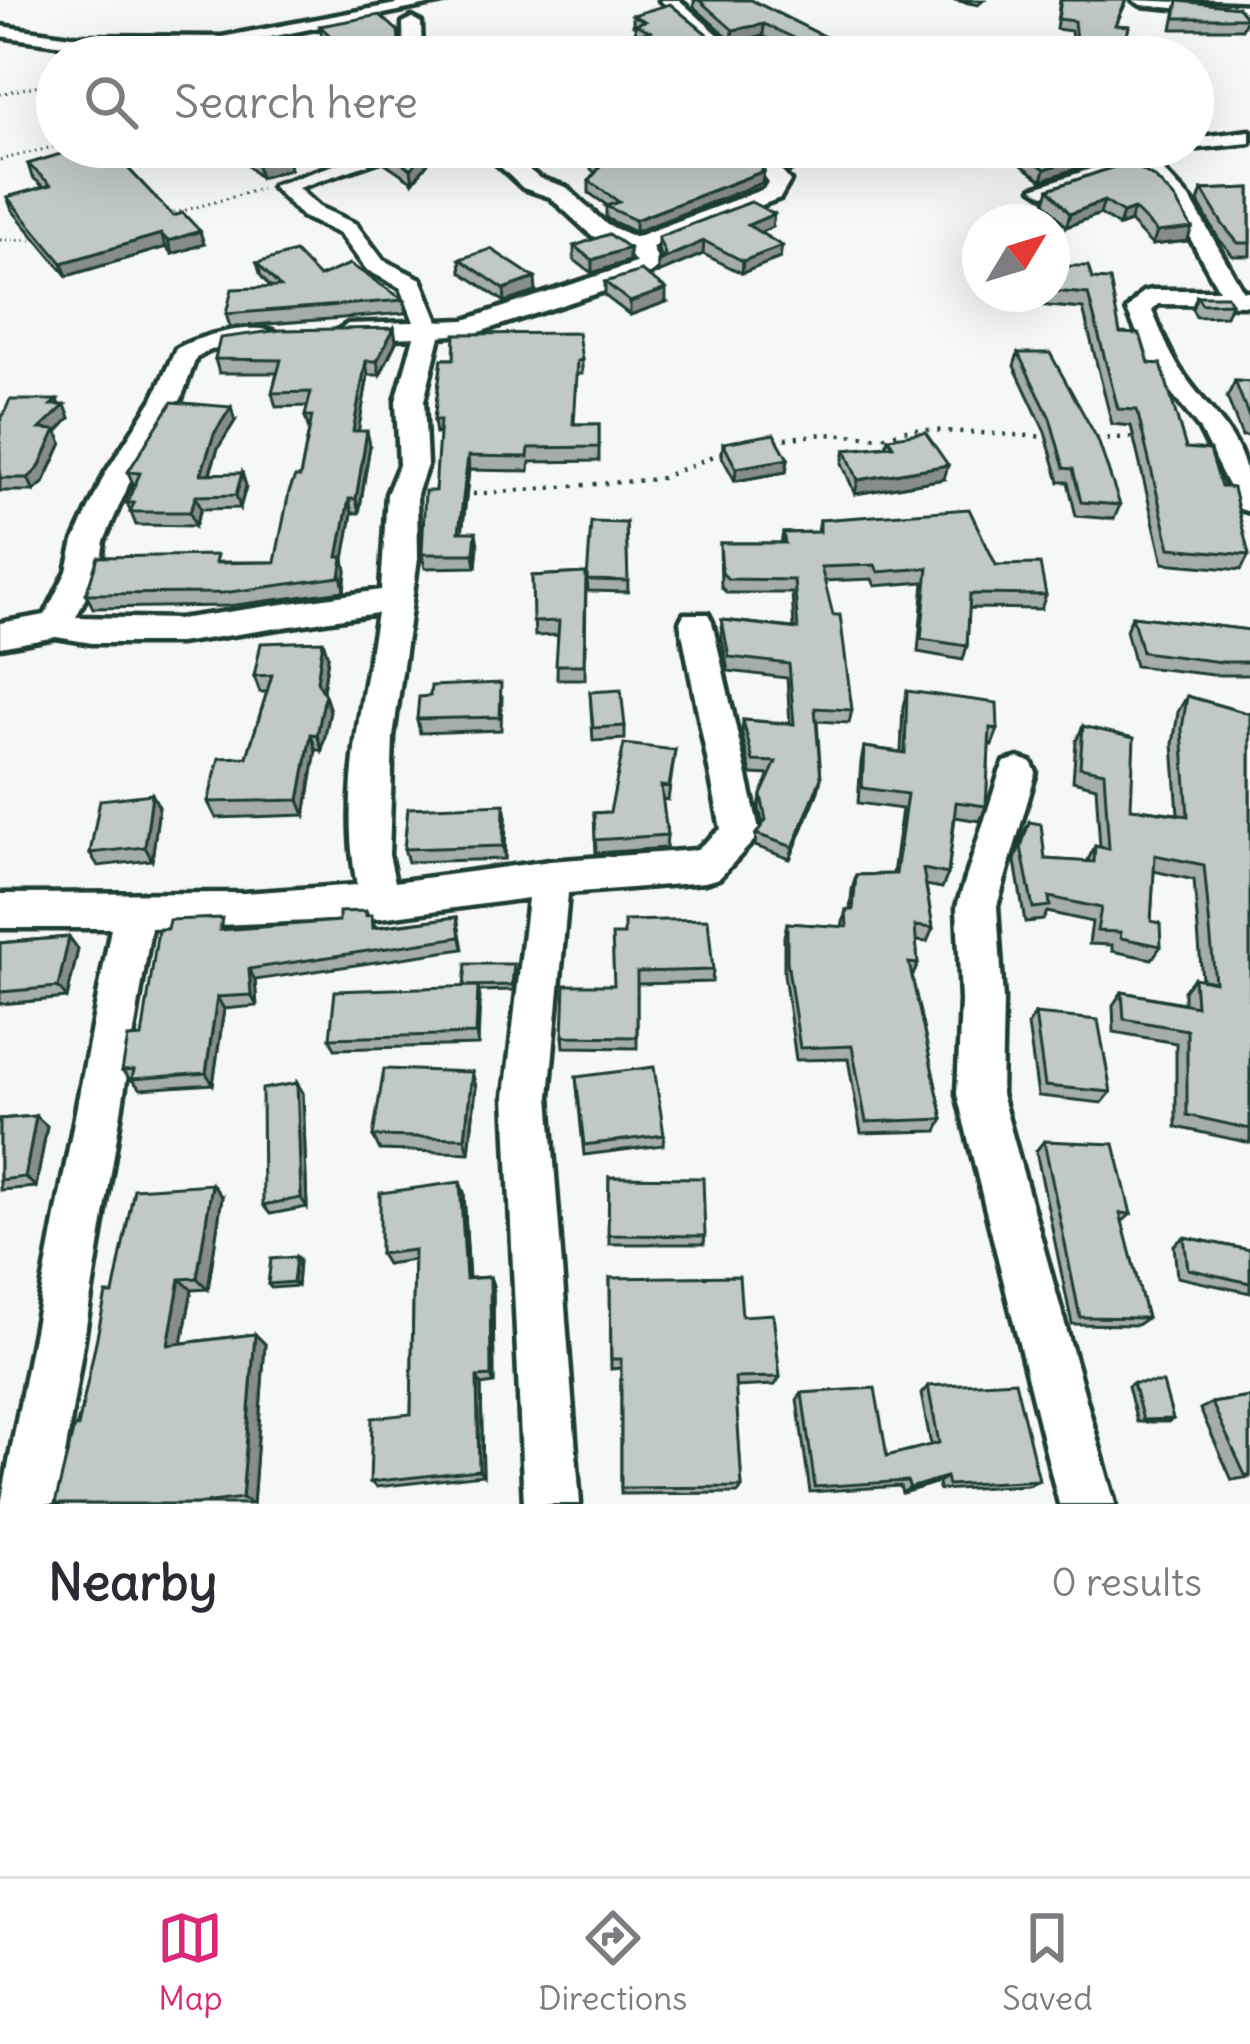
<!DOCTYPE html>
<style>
:root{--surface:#fff;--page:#f7f7f7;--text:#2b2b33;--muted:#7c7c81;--line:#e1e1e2;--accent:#db2777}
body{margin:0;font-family:Delius,sans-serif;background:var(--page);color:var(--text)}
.compass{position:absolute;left:962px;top:204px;width:108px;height:108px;border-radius:50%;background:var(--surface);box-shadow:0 12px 48px #0002;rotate:52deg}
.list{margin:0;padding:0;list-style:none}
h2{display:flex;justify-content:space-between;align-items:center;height:156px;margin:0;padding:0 48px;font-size:51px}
h2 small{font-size:39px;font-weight:400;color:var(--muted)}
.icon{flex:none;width:66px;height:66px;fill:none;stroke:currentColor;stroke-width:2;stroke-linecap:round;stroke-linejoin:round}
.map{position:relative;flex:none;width:1250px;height:1504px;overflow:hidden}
.search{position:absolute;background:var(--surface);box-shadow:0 12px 48px #0002;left:36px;right:36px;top:36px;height:132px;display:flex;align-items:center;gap:30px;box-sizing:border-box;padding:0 42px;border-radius:66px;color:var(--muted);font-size:45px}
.sheet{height:372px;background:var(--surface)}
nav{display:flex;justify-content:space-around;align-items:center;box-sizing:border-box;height:168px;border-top:3px solid var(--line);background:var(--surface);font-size:33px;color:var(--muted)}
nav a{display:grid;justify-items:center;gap:6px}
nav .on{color:var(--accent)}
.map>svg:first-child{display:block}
</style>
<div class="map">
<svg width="1250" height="1504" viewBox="0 0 1250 1504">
<rect width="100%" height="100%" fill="#f6f7f7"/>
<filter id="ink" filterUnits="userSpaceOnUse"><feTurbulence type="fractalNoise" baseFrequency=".00833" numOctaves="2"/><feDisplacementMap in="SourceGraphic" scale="24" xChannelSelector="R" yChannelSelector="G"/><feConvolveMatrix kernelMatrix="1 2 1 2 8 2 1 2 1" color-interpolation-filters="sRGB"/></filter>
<g filter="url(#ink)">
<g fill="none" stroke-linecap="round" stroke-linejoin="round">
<g stroke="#1f3d34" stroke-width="9">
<g id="minor">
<polygon points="417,0 452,0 222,47 71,46 0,36 0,26 71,36 222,37"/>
<polygon points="660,0 679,0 731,46 764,40 800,57 776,57 762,51 703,57 714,50 711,43"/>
<polygon points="1133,0 1250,5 1250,15 1141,5"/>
<polygon points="412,18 421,23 422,57 404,57 403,23"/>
<path d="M1250,131V143L1188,149L1154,161L1191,200L1243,291H1250V305L1158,304L1152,311C1161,331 1169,353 1181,371C1219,426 1250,437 1250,512L1240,509L1199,428L1154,371L1127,310L1143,292L1152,290H1219L1174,209L1135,167L1044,195L1033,188L1157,147H1193V138Z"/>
<path d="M387,147H419L298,188L319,207L356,224L383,260L421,279L438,321L465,320L636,263L627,250L591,235L550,197L523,188L479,147H501L539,178L566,187L607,225L635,237L764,189L768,182L757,168L716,147C749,147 769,155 790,181L780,198L652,247L660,266L644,278L476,333L440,336L424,401L427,465L417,494L418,558L393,737L389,855L395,882L550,861L696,850L721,829L680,622L684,614H708L712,622L760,834L719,878L705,882L568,893L549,1096L580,1504H524L505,1096L528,898L380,918L151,928L57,1504H1L111,928H0V894L244,893L357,885C339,798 363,700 377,613L179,643H92L56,637L0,647V623L45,615L67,571L74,541L105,474L153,399L176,349C198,335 262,319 282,336L278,341L210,350L196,358L181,399L133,474L104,541L99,571L76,617L179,619L381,590L387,494L399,465L396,401L414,337L348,340L335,332L348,324L414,322L401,288L367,270L340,234L303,217L272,186Z"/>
<polygon points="1018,758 1031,762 1036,772 997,906 1003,1001 1001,1094 1115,1504 1059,1504 957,1094 961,1001 957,906 1000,772 1005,762"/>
</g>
</g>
<g stroke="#1f3d34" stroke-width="3" stroke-dasharray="1.5 4.5" stroke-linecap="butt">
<polyline points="0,94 57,81"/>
<polyline points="299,147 313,158"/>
<polyline points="0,160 57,146"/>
<polyline points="168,215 261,189"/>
<polyline points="0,240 40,240"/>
</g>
<g stroke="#1f3d34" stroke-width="4.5" stroke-dasharray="3 8" stroke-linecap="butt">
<polyline points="1096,439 1138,437"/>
<polyline points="774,440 823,434 882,437 910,429 1049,437"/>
<polyline points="462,495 659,479 728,450"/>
</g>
<use href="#minor" fill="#fff" fill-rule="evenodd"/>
</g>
<g fill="#a5adaa" stroke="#1f3d34" stroke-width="3">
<polygon points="694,0 751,0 825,37 824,49 803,55 763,36 732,41 694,7"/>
<polygon points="954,0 984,0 978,5"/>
<polygon points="1060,0 1127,0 1116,25 1129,26 1122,57 1073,50 1071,31 1056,29"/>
<polygon points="1178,1 1247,18 1242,29 1172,29"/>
<polygon points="633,15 707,46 706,49 782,51 781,55 786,57 608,57 603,54 603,43 636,35 635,26 633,25"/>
<polygon points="320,26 398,31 401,57 320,57 338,53 322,38"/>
<polygon points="63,147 108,147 173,216 204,244 172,254 166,247 67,276 12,210 7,197 44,187 32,177 28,164 65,153"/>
<polygon points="229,147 277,147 290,169 260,178"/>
<polygon points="440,147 413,182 385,163 383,151"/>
<polygon points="612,147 729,147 764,171 762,183 635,232 606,218 606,206 608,206 589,193 589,181 595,173 591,169 591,158 617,150"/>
<polygon points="742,147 806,147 812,163 789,173 759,150"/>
<polygon points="1022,152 1100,161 1042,180 1019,163"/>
<polygon points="1129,162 1187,241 1152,245 1130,222 1119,226 1100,214 1066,227 1045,202 1049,189"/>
<polygon points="1250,188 1250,256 1233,256 1218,238 1198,202 1202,190"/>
<polygon points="774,214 772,227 760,232 780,258 742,273 703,254 658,273 658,261 661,258 658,250 658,237"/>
<polygon points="574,246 629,248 629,261 592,273 574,260"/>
<polygon points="1052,254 1058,266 1092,279 1120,333 1149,363 1186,448 1221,486 1249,555 1241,570 1163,563 1131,426 1112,424 1083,309 1026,304 1025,294 1052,294"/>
<polygon points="460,259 536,292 505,302 461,272"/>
<polygon points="257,263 404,300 406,313 230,327 226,314 271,288 261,276"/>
<polygon points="605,282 666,302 630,315 605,296"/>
<polygon points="1197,296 1231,303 1226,316 1196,317 1192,309"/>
<polygon points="394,328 396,342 380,375 368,375 358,431 370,445 359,513 352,513 344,559 346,571 344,591 228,606 93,608 86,594 220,562 275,562 300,477 309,430 305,416 308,406 276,407 272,393 277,373 219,373 215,359"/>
<polygon points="1018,353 1120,505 1114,519 1076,516 1068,482 1059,482 1045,432 1014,366"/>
<polygon points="442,359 582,360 582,374 577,374 574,424 599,424 599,461 530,462 529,471 469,470 462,532 478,545 476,567 425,568 422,554 435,491 440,433 436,434 434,420"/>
<polygon points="1235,381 1250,382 1250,436 1242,436 1227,397"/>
<polygon points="57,400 70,418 57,432 62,443 44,482 34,491 0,491 0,422"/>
<polygon points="235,421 218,448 210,474 242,473 246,486 240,508 201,509 195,526 136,525 127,503 134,486 128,472"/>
<polygon points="888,438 944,479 855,494 842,463 845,450 886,446"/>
<polygon points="723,443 788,459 786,472 735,481 722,457"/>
<polygon points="820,520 996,565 1046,595 1041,609 969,608 967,646 963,660 918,652 924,582 875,586 872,579 824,581 852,710 849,723 817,721 821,778 818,791 790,859 755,846 756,834 763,825 759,808 761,795 770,775 751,774 742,734 743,720 790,723 787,678 728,671 721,634 722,620 794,628 792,593 727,593 721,587 720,543 781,543 783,533 818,532"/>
<polygon points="626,523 628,592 588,591 587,580"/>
<polygon points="586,573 585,679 557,679 558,635 535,636 532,576"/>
<polygon points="1132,616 1250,630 1250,675 1213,675 1135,666 1126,630"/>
<polygon points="328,657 323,691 330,711 322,750 316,750 305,815 216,818 208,802 247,757 267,692 260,692 254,676"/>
<polygon points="907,691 998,729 992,745 989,744 986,806 980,821 955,817 948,874 942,888 926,885 933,928 927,942 916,941 918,964 912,977 943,1119 937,1131 861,1133 848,1059 796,1060 784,974 784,936 787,923 842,927 846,910 850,910 852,890 856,875 893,874 902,809 858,803 861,762 864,747 901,752 903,706"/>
<polygon points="590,692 625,726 625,739 593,741"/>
<polygon points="1187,696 1250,714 1250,1143 1176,1127 1176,1043 1114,1032 1113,1005 1122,992 1184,1003 1184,991 1194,978 1202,980 1194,880 1154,871 1151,921 1161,946 1152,959 1112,951 1112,945 1089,944 1092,922 1047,912 1043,920 1025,922 1015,861 1022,837 1029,822 1045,859 1087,862 1095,846 1100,847 1096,787 1073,781 1076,741 1083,726 1131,808 1178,814 1173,744 1178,712"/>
<polygon points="502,697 501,730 420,733 417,719"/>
<polygon points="675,750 668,800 662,799 667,835 666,848 596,853 594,813 610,812"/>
<polygon points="152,794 159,807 152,860 98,866 90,853"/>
<polygon points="506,817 505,859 408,862 404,849"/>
<polygon points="366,911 376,927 457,917 463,949 255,980 257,1006 224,1009 213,1084 141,1089 122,1071 142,1037 228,930 339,921"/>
<polygon points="624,935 713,970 712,982 637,984 637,1048 564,1047 563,1036 614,985"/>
<polygon points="69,937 78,949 67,998 0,1004 0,943"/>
<polygon points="515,970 513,990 479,991 478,1045 335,1049 330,1038"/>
<polygon points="1035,1014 1111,1092 1102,1103 1038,1096 1028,1025"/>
<polygon points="472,1072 476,1087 469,1153 380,1150 373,1136"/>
<polygon points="576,1077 664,1135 663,1145 584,1155"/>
<polygon points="297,1083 303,1093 307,1207 270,1214 263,1205"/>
<polygon points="36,1116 47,1126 36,1187 0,1190 0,1119"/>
<polygon points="1044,1141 1131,1214 1122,1222 1147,1318 1137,1325 1072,1324 1036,1151"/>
<polygon points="609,1177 705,1236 704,1244 609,1244"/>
<polygon points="464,1193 469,1278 490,1277 493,1286 494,1383 481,1385 483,1475 377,1487 370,1482 411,1414 414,1260 386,1264 380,1254"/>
<polygon points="222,1197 208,1289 192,1290 182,1343 255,1334 265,1344 253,1504 55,1504 113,1294"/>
<polygon points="1184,1237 1250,1250 1250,1293 1177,1277 1174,1245"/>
<polygon points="299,1261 297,1286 271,1288 268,1284"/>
<polygon points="610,1278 742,1316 780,1377 775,1385 735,1387 742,1487 738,1493 621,1494 621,1368 611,1369"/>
<polygon points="1133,1383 1173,1419 1168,1422 1137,1422 1128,1386"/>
<polygon points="928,1386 1039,1480 1028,1485 939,1490 938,1482 902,1493 900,1486 810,1492 797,1400 802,1393 887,1456 931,1445 921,1394"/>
<polygon points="1250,1397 1250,1477 1232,1480 1200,1409 1212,1403"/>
</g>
<g fill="#868d8b" stroke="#1f3d34" stroke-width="3">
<polygon points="764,24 763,36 732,41 733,30"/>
<polygon points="825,37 824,49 803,55 805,43"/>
<polygon points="400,49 401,57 368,57"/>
<polygon points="191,147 222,147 194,156"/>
<polygon points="429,147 440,147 413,182 411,169"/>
<polygon points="1104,150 1100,161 1042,180 1045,169"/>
<polygon points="814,152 812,163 789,173 790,161"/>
<polygon points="288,157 290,169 260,178 257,165"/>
<polygon points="764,171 762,183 635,232 635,220"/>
<polygon points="1104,201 1100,214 1066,227 1070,214"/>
<polygon points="1134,209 1130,222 1119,226 1123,213"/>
<polygon points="774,214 772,227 747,238 748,225"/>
<polygon points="1192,228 1187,241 1152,245 1157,232"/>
<polygon points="200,231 204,244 172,254 168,241"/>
<polygon points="161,234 166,247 67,276 62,263"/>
<polygon points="704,241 703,254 658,273 658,261"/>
<polygon points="782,246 780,258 742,273 743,261"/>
<polygon points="629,248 629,261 592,273 592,260"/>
<polygon points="535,278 536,292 505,302 504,289"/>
<polygon points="666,289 666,302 630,315 630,302"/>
<polygon points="394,328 396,342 380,375 377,361"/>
<polygon points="366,361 368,375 356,445 353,431"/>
<polygon points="57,400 60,409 65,405 70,418 57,432 62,443 44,482 34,491 28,478 40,429 51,405"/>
<polygon points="231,407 235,421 218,448 205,487 201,474 214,434"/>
<polygon points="367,431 370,445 359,513 356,499"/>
<polygon points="468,456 469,470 461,545 459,532"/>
<polygon points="788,459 786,472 735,481 736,468"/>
<polygon points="948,465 944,479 855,494 858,480"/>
<polygon points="242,473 246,486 240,508 236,495"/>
<polygon points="196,496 201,509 195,526 190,512"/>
<polygon points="349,499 352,513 344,559 346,571 344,591 338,557"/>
<polygon points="476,532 478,545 476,567 474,554"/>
<polygon points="323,641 328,657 322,697 317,681"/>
<polygon points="325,695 330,711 322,750 317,735"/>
<polygon points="311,734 316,750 305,815 299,800"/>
<polygon points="821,778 818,791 790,859 793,847"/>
<polygon points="152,794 159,807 152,860 145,847"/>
<polygon points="504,804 506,817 505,859 503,846"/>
<polygon points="69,937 78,949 67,998 58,987"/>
<polygon points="249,969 255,980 257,1006 251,995"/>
<polygon points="478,986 480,998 478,1045 476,1034"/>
<polygon points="217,997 224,1009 213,1084 206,1073"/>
<polygon points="472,1072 476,1087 469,1153 465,1138"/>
<polygon points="297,1083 303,1093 307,1207 301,1198"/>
<polygon points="36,1116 47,1126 36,1187 25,1177"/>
<polygon points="460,1182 464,1193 469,1288 466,1279"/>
<polygon points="212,1184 222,1197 208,1289 197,1278"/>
<polygon points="296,1257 299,1261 297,1286 293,1282"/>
<polygon points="490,1277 493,1286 494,1383 491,1376"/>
<polygon points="180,1279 192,1290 180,1354 168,1345"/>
<polygon points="255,1334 265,1344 253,1504 242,1498"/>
<polygon points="477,1377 481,1385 483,1475 479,1470"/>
<polygon points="946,1477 938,1482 902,1493 910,1488"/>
</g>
<g fill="#c0c9c6" stroke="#1f3d34" stroke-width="3">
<polygon points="699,0 751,0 825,37 805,43 764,24 733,30"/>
<polygon points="1061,0 1126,0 1115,25 1129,26 1124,48 1076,40 1074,21 1058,19"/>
<polygon points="1178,1 1238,7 1247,18 1175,18"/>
<polygon points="670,4 708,35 700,50 762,45 782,51 776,53 786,57 626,57 603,43 650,31 635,24 645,21 633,15"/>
<polygon points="380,15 398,31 400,49 368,57 320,57 346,51 320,26"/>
<polygon points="503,41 519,57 490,57 488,55"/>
<polygon points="66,147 108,147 173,216 183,213 200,231 168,241 161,234 62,263 7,197 51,185 28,164 71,151"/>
<polygon points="238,147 277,147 288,157 257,165"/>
<polygon points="395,147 429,147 411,169 383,151"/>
<polygon points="625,147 729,147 755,160 764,171 635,220 606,206 619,202 589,181 600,167 591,158"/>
<polygon points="771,147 806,147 814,152 790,161"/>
<polygon points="1046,147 1098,147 1104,150 1045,169 1022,152"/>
<polygon points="1129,162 1155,178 1175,199 1192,228 1157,232 1134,209 1123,213 1104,201 1070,214 1049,189"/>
<polygon points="1250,188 1250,243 1238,243 1223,225 1202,190"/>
<polygon points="751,202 774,214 748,225 782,246 743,261 704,241 658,261 665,254 658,237"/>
<polygon points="609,234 629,248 592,260 574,246"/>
<polygon points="491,249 535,278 504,289 460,259"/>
<polygon points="295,252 319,277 350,264 404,300 226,314 232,289 280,287 257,263"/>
<polygon points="1052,254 1057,254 1058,266 1088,266 1092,279 1110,280 1120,333 1140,334 1149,363 1161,364 1186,448 1210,450 1221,486 1233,488 1249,555 1170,548 1137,410 1118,409 1088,294 1052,291"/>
<polygon points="641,271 666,289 630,302 605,282"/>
<polygon points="1197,296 1227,296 1231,303 1202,304"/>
<polygon points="394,328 377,361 366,361 353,431 367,431 356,499 349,499 338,557 343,557 340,577 223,593 86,594 98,557 217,555 215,563 275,562 289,492 295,477 300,477 312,416 305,416 311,392 272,393 281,360 215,359 220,338 281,330"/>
<polygon points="578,333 582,360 577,361 573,424 599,424 599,447 529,448 528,457 468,456 459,532 476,532 474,554 422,554 425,491 435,491 440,420 434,420 442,359 454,359 455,334"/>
<polygon points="1018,353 1050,353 1098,440 1120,505 1081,502 1073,469 1064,468 1050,418"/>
<polygon points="1235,381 1250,382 1250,420"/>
<polygon points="10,400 57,400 51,405 65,405 40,429 56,430 38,469 28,478 0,478 0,422"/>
<polygon points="172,402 231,407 214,434 201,474 242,473 236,495 196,496 190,512 130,512 134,503 127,503 140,473 128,472"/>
<polygon points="925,432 948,465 858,480 845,450 893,446 888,438"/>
<polygon points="774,434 788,459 736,468 723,443"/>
<polygon points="969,509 996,565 1040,564 1046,595 970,594 967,646 921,639 928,568 878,572 875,565 821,567 833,615 840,615 852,710 815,708 821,778 793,847 756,834 766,820 761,795 776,762 753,761 743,720 794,724 789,664 729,657 722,620 798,629 794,580 728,579 722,573 720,543 785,543 783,533 820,532 820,520"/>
<polygon points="591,522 626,523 628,581 587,580"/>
<polygon points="586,573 584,665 556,665 559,621 533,622 532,576"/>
<polygon points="1132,616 1250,630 1250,662 1221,662 1142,652"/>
<polygon points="323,641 317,681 325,695 317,735 311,734 299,800 208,802 219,758 247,757 272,675 254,676 261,643"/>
<polygon points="501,683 500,717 417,719 419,697 430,696 431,686"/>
<polygon points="621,690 625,726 593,728 590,692"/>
<polygon points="907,691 997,703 998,729 990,728 986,806 956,802 948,874 923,869 933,928 915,926 918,964 909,963 943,1119 866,1122 852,1046 800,1048 787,961 787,923 847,927 846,910 853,910 856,875 896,874 907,794 862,788 864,747 905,753"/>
<polygon points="1187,696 1250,714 1250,1129 1187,1115 1187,1030 1124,1019 1122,992 1196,1006 1194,978 1215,982 1204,865 1155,855 1151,921 1160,923 1161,946 1121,938 1120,932 1097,931 1101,908 1049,897 1050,906 1033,908 1021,847 1029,822 1041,824 1045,859 1094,862 1095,846 1109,849 1104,772 1080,767 1083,726 1134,738 1131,808 1188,816 1182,729"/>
<polygon points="624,744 675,750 669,787 661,786 667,835 595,840 594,813 610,812"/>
<polygon points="152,794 145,847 90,853 100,800"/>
<polygon points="504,804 503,846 404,849 408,808"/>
<polygon points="366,911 366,916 372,915 373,928 457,917 460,937 249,969 251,995 217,997 206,1073 132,1079 134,1070 122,1071 128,1038 142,1037 158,930 167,929 169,920 222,918 220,930 339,921 339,912"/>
<polygon points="708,919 713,970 637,972 637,1037 563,1036 565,985 614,985 612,935 624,935 624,921"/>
<polygon points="69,937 58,987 0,992 0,943"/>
<polygon points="466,964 514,964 512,985 464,986"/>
<polygon points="478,986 476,1034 330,1038 335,991"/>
<polygon points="1035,1014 1098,1020 1111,1092 1045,1086"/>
<polygon points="654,1067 664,1135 584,1145 576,1077"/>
<polygon points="384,1069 472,1072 465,1138 373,1136"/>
<polygon points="297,1083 301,1198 263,1205 262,1089"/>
<polygon points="36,1116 25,1177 0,1180 0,1119"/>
<polygon points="1044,1141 1114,1144 1131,1214 1120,1213 1147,1318 1080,1317"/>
<polygon points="609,1177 703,1178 705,1236 608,1235"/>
<polygon points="460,1182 466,1279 490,1277 491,1376 477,1377 479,1470 370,1482 372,1418 411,1414 414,1250 380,1254 380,1193"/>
<polygon points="212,1184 197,1278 180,1279 168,1345 255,1334 242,1498 197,1504 55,1504 74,1427 78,1427 106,1294 113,1294 134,1189"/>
<polygon points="1184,1237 1250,1250 1250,1283 1188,1269"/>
<polygon points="296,1257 293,1282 268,1284 271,1259"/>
<polygon points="739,1276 742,1316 773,1314 780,1377 735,1378 742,1487 621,1488 621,1359 611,1359 610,1278"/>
<polygon points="1015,1381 1039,1480 948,1485 946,1477 910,1488 907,1481 815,1487 802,1393 875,1388 887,1456 939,1443 928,1386"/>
<polygon points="1133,1383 1163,1383 1173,1419 1143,1420"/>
<polygon points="1250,1397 1250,1475 1245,1475 1212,1403"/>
</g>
</g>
</svg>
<svg class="compass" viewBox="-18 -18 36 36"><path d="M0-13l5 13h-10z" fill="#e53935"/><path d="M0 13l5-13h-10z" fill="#7c7c81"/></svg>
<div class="search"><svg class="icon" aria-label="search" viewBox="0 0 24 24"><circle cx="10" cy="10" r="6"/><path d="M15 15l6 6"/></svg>Search here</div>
</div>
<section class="sheet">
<h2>Nearby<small>0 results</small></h2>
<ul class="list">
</ul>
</section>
<nav>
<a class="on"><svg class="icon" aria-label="map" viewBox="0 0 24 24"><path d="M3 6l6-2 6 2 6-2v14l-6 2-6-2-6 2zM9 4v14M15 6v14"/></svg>Map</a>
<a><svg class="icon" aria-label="directions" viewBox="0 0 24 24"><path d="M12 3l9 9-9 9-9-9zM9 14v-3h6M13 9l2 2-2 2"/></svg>Directions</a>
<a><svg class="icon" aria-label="saved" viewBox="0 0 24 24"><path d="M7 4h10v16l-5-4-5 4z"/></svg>Saved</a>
</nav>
